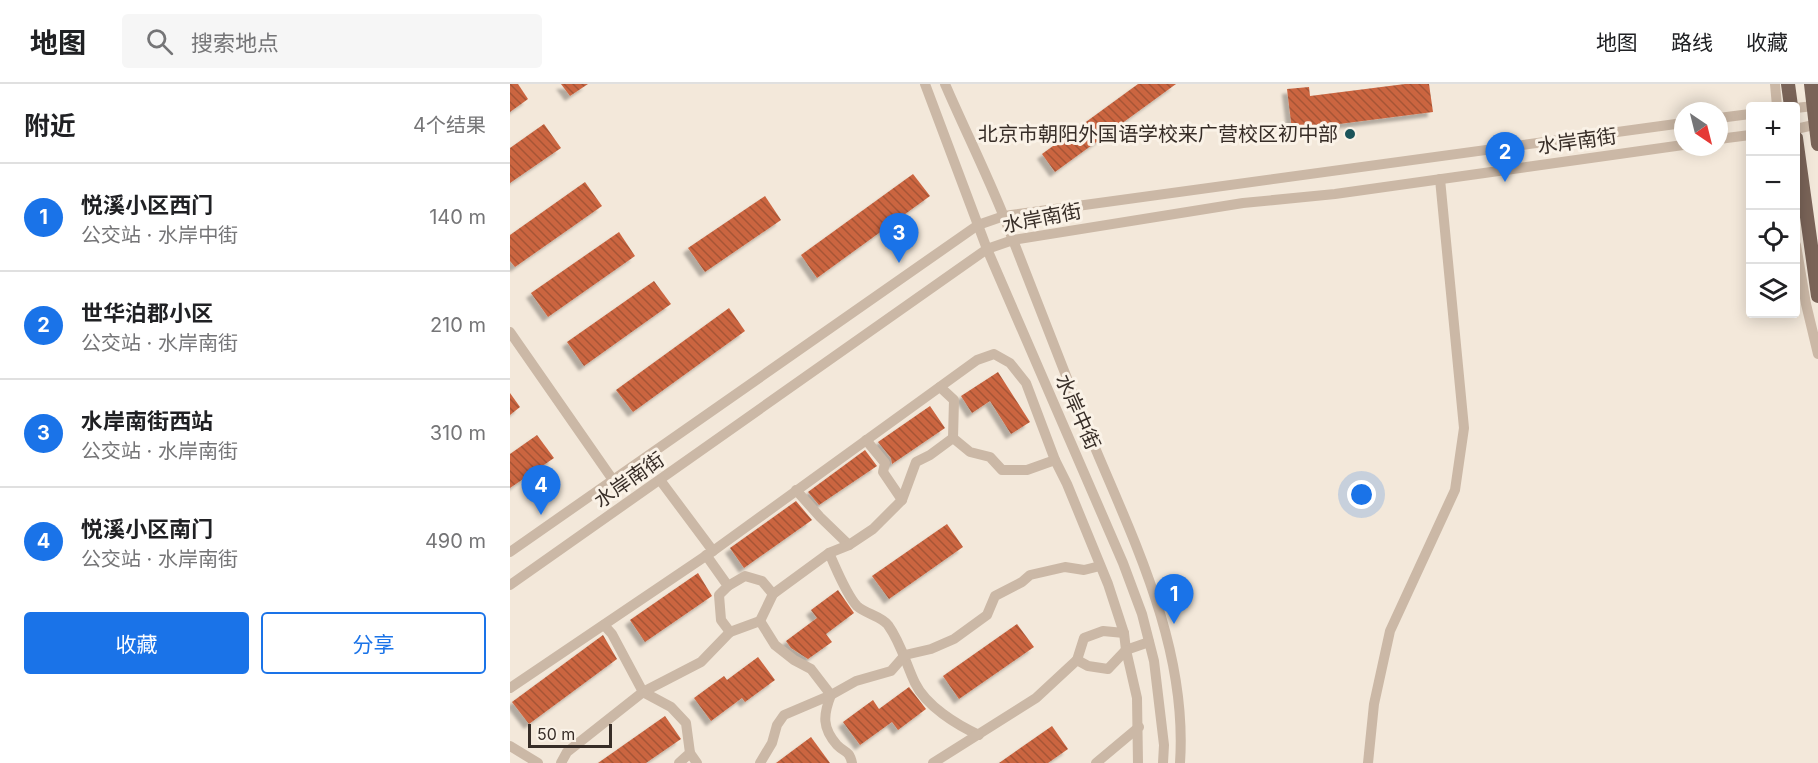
<!DOCTYPE html>
<html lang="zh">
<meta charset="utf-8">
<style>
:root{--surface:#fff;--page:#f6f6f6;--text:#202124;--muted:#757577;--line:#e0e0e0;--accent:#1a73e8}
body{margin:0;font-family:Inter,"Noto Sans SC",sans-serif;background:var(--page);color:var(--text)}
.controls{position:absolute;right:18px;top:18px;display:grid;overflow:hidden;border-radius:6px;box-shadow:0 3px 15px #0003}
.controls button{width:54px;height:54px;display:grid;place-items:center;padding:0;border:0;border-bottom:2px solid var(--line);background:var(--surface);color:var(--text);font:30px sans-serif}
.compass{position:absolute;left:1164px;top:18px;width:54px;height:54px;border-radius:50%;background:var(--surface);box-shadow:0 3px 15px #0003;rotate:145deg}
.scale{position:absolute;left:18px;bottom:15px;width:84px;box-sizing:border-box;padding-left:6px;border:3px solid #372d27;border-top:0;font-size:16px;line-height:21px;white-space:nowrap;color:#372d27;-webkit-text-stroke:4px #faf2e7;paint-order:stroke}
.you{position:absolute;left:852px;top:411px;width:21px;height:21px;margin:-15px;border:4px solid #fff;border-radius:50%;background:#1a73e8;box-shadow:0 0 0 9px #1a73e833}
.badge{display:grid;place-items:center;width:39px;height:39px;border-radius:50%;background:var(--accent);color:#fff;font-size:20px;font-weight:700}
.pin{position:absolute;translate:-50% -50px;filter:drop-shadow(0 2px 3px #0008)}
.pin::after{content:'';position:absolute;top:32px;width:21px;height:18px;background:inherit;clip-path:polygon(0 0,100% 0,50% 100%)}
.list{margin:0;padding:0;list-style:none}
h2{display:flex;justify-content:space-between;align-items:center;height:78px;margin:0;padding:0 24px;font-size:26px}
h2 small{font-size:20px;font-weight:400;color:var(--muted)}
.list li{display:grid;grid-template-columns:39px 1fr auto;gap:18px;align-items:center;box-sizing:border-box;height:108px;padding:0 24px;border-top:2px solid var(--line)}
.list b{display:block;font-size:22px;white-space:nowrap}
.list p{margin:0;font-size:20px;white-space:nowrap;color:var(--muted)}
.list em{font-size:20px;font-style:normal;color:var(--muted)}
.actions{display:flex;gap:12px;padding:18px 24px}
.actions a{flex:1;padding:14px 0;border:2px solid var(--accent);border-radius:6px;text-align:center;font-size:21px;color:var(--accent)}
.actions .main{background:var(--accent);color:#fff}
.icon{flex:none;width:33px;height:33px;fill:none;stroke:currentColor;stroke-width:2;stroke-linecap:round;stroke-linejoin:round}
.map{position:relative;flex:none;width:1308px;height:679px;overflow:hidden}
header{display:flex;align-items:center;gap:36px;box-sizing:border-box;height:84px;padding:0 30px;background:var(--surface);border-bottom:2px solid var(--line)}
header strong{font-size:28px}
nav{display:flex;gap:33px;margin-inline-start:auto;font-size:21px}
.search{width:420px;height:54px;background:var(--page);display:flex;align-items:center;gap:15px;box-sizing:border-box;padding:0 21px;border-radius:6px;color:var(--muted);font-size:22px}
main{display:flex}
aside{flex:1;background:var(--surface)}
.map>svg:first-child{display:block}
</style>
<header>
<strong>地图</strong>
<div class="search"><svg class="icon" aria-label="search" viewBox="0 0 24 24"><circle cx="10" cy="10" r="6"/><path d="M15 15l6 6"/></svg>搜索地点</div>
<nav><a>地图</a><a>路线</a><a>收藏</a></nav>
</header>
<main>
<aside>
<h2>附近<small>4个结果</small></h2>
<ul class="list">
<li><span class="badge">1</span><div><b>悦溪小区西门</b><p>公交站 · 水岸中街</p></div><em>140 m</em></li>
<li><span class="badge">2</span><div><b>世华泊郡小区</b><p>公交站 · 水岸南街</p></div><em>210 m</em></li>
<li><span class="badge">3</span><div><b>水岸南街西站</b><p>公交站 · 水岸南街</p></div><em>310 m</em></li>
<li><span class="badge">4</span><div><b>悦溪小区南门</b><p>公交站 · 水岸南街</p></div><em>490 m</em></li>
</ul>
<div class="actions"><a class="main">收藏</a><a>分享</a></div>
</aside>
<div class="map">
<svg width="1308" height="679" viewBox="0 0 1308 679">
<defs>
<pattern id="building-back-hatch" width="6" height="6" patternUnits="userSpaceOnUse" patternTransform="scale(1.5)"><rect width="6" height="6" fill="#cb6540"/><path d="M-1 5l2 2M0 0l6 6M5-1l2 2" fill="none" stroke="#a65436"/></pattern>
<filter id="shadow"><feDropShadow dx="-5" dy="5" stdDeviation="1.5" flood-color="#0004"/></filter>
</defs>
<rect width="100%" height="100%" fill="#f3e8da"/>
<g fill="url(#building-back-hatch)" filter="url(#shadow)">
<polygon points="0,0 8,0 18,15 0,28"/>
<polygon points="51,0 78,0 60,12"/>
<polygon points="628,0 666,0 545,88 532,70"/>
<polygon points="895,0 919,0 923,28 782,46 777,5 799,3 800,12"/>
<polygon points="34,40 51,64 0,99 0,64"/>
<polygon points="403,90 420,112 307,194 291,171"/>
<polygon points="75,98 92,122 5,183 0,177 0,151"/>
<polygon points="255,112 271,136 195,188 178,164"/>
<polygon points="109,148 125,172 38,233 21,209"/>
<polygon points="144,197 161,220 74,282 57,258"/>
<polygon points="219,224 235,247 123,328 106,306"/>
<polygon points="488,288 520,338 501,350 480,317 462,329 451,312"/>
<polygon points="0,309 10,323 0,331"/>
<polygon points="420,322 435,344 382,380 381,374 368,358"/>
<polygon points="27,351 44,374 0,404 0,370"/>
<polygon points="355,366 367,382 309,421 298,408"/>
<polygon points="286,417 302,436 234,484 220,464"/>
<polygon points="437,440 453,463 379,515 362,492"/>
<polygon points="188,489 202,512 135,558 120,536"/>
<polygon points="328,506 344,529 316,550 322,558 298,575 281,564 276,557 307,534 301,526"/>
<polygon points="507,540 524,563 449,615 433,592"/>
<polygon points="93,551 107,575 19,640 2,618"/>
<polygon points="248,573 265,596 235,618 232,614 201,637 184,614 214,592 217,596"/>
<polygon points="399,603 416,625 388,646 382,638 350,661 333,638 363,616 369,625"/>
<polygon points="155,632 171,655 136,679 88,679"/>
<polygon points="542,642 558,665 538,679 489,679"/>
<polygon points="301,653 320,679 266,679"/>
</g>
<g fill="none" stroke-linecap="round" stroke-linejoin="round">
<g stroke="#cbb8a6" stroke-width="10">
<polyline points="415,0 477,165 613,479 632,530 644,577 654,661 653,679"/>
<path d="M435,0C454,44 476,88 494,133C517,191 539,249 562,307C607,426 679,547 670,679"/>
<polyline points="1265,0 1267,22"/>
<polyline points="1286,24 1303,22 1308,25"/>
<polyline points="1209,34 1240,30"/>
<polyline points="1286,45 1308,40"/>
<polyline points="1209,55 1240,51"/>
<polyline points="1286,161 1296,220 1308,270"/>
<polyline points="0,248 103,396"/>
<polyline points="430,303 444,316 443,354 460,368 480,373 492,386 517,386 545,376"/>
<polyline points="356,356 375,379 373,388 392,416"/>
<polyline points="286,406 310,433 339,461"/>
<polyline points="203,467 467,276 484,270 500,279 516,299 545,376 557,400 598,500 614,549 616,566 639,558"/>
<polyline points="0,468 468,141 494,132 1173,39"/>
<path d="M319,469C326,484 336,510 347,522C356,530 371,532 378,541C391,559 396,580 405,599C416,622 447,641 469,651"/>
<path d="M196,471L218,502L209,511L211,536L220,548L250,537L265,561L284,576L301,585L321,611C313,631 312,644 327,661C335,669 339,666 342,679"/>
<polyline points="0,501 477,165 503,156 733,119 825,110 1173,61"/>
<polyline points="218,502 235,492 252,497 263,510 250,537"/>
<polyline points="263,510 319,469 339,461 363,445 392,416 406,378 420,371 443,354"/>
<polyline points="94,541 102,550 133,608 161,623 176,639 180,669 169,679"/>
<polyline points="567,576 574,554 593,547 614,549"/>
<polyline points="0,604 203,467 150,396"/>
<polyline points="0,662 28,679"/>
<polyline points="180,669 187,679"/>
<polyline points="51,679 57,668 133,608 191,578 220,548"/>
<polyline points="250,679 262,659 267,641 274,631 321,611 346,597 381,587 395,571 421,565 444,555 477,531 485,512 512,498 520,491 555,483 574,486 590,482"/>
<polyline points="423,679 526,614 567,576 578,582 598,585 616,566 627,614 628,679"/>
<polyline points="586,679 629,643"/>
<polyline points="858,679 864,620 880,547 945,406 954,344 930,95"/>
</g>
<g stroke="#7a6458" stroke-width="14">
<polyline points="1278,0 1281,22"/>
<polyline points="1301,0 1308,60"/>
<polyline points="1286,54 1308,212"/>
</g>
</g>
<circle fill="#1b545a" stroke="#faf2e7" stroke-width="2" cx="840" cy="50" r="6"/>
<g text-anchor="middle" dominant-baseline="central" stroke-width="6" stroke-linejoin="round" paint-order="stroke">
<g font-size="20" fill="#372d27" stroke="#faf2e7" text-anchor="end">
<text x="828" y="50">北京市朝阳外国语学校来广营校区初中部</text>
</g>
<g font-size="20" fill="#372d27" stroke="#faf2e7">
<text transform="translate(1067 57) rotate(-8)">水岸南街</text>
<text transform="translate(532 134) rotate(-11)">水岸南街</text>
<text transform="translate(568 328) rotate(66)">水岸中街</text>
<text transform="translate(119 396) rotate(-35)">水岸南街</text>
</g>
</g>
</svg>
<div class="controls">
<button>+</button>
<button>−</button>
<button><svg class="icon" aria-label="locate" viewBox="0 0 24 24"><circle cx="12" cy="12" r="6"/><path d="M12 2v4M12 18v4M2 12h4M18 12h4"/></svg></button>
<button><svg class="icon" aria-label="layers" viewBox="0 0 24 24"><path d="M12 4l9 5-9 5-9-5zM3 14l9 5 9-5"/></svg></button>
</div>
<svg class="compass" viewBox="-18 -18 36 36"><path d="M0-13l5 13h-10z" fill="#e53935"/><path d="M0 13l5-13h-10z" fill="#757577"/></svg>
<div class="scale">50 m</div>
<div class="you"></div>
<div class="pin badge" style="left:664px;top:540px">1</div>
<div class="pin badge" style="left:995px;top:98px">2</div>
<div class="pin badge" style="left:389px;top:179px">3</div>
<div class="pin badge" style="left:31px;top:431px">4</div>
</div>
</main>
